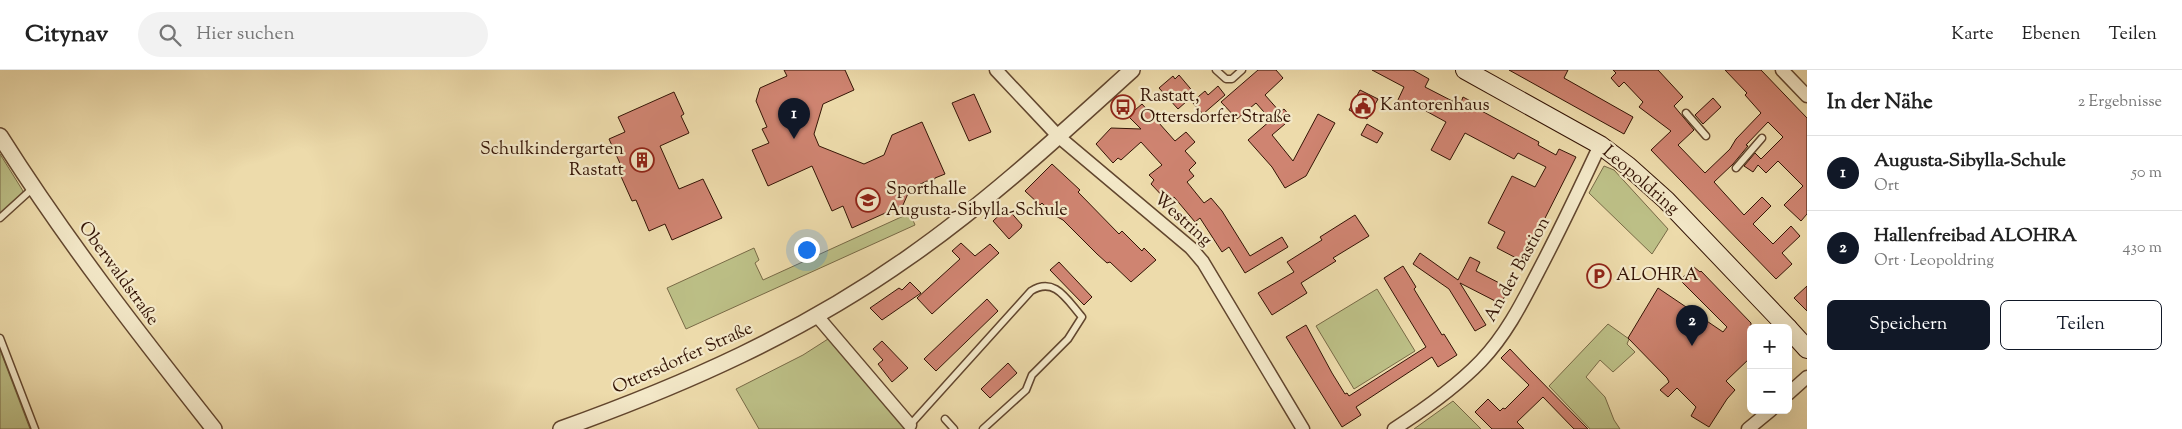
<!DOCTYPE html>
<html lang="de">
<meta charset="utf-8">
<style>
:root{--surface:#fff;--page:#f2f2f2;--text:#222;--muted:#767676;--line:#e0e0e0;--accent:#111827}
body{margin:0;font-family:"Sorts Mill Goudy",serif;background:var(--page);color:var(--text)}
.controls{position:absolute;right:15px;bottom:15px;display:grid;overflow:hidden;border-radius:8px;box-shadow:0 5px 20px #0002}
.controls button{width:45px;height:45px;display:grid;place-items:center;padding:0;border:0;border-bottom:1px solid var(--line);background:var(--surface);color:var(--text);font:25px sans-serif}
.you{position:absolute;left:806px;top:179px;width:18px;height:18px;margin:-12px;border:4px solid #fff;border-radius:50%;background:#1a73e8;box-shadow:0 0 0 8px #1a73e833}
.badge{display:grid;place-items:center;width:32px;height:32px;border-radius:50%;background:var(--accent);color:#fff;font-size:16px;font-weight:700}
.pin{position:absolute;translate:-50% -41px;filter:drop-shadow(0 1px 2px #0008)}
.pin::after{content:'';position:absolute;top:26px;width:18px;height:15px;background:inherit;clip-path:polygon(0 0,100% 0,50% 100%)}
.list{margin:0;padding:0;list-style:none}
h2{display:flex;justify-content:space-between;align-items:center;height:65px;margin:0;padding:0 20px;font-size:21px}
h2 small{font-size:16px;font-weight:400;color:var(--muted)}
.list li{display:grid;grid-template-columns:32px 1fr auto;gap:15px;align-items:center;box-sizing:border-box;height:75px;padding:0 20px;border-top:1px solid var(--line)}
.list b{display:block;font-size:19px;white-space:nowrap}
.list p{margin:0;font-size:16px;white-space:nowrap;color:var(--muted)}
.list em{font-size:16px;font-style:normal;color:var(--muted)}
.actions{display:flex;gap:10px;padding:15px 20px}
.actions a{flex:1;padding:11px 0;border:1px solid var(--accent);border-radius:8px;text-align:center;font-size:18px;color:var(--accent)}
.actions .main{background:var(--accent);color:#fff}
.icon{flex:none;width:28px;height:28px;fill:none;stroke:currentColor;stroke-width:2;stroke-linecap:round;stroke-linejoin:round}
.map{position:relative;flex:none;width:1807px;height:359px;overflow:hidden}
header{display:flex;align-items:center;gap:30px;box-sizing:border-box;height:70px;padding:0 25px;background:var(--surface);border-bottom:1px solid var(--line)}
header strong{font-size:24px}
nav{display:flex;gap:28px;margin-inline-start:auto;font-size:18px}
.search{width:350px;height:45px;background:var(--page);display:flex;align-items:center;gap:12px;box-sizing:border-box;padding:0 18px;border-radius:28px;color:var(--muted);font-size:19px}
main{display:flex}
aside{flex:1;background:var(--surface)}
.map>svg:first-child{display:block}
</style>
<header>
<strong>Citynav</strong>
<div class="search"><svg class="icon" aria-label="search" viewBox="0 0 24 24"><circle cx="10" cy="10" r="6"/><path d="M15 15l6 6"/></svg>Hier suchen</div>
<nav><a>Karte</a><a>Ebenen</a><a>Teilen</a></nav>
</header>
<main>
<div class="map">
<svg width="1807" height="359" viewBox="0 0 1807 359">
<rect width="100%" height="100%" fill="#eddbab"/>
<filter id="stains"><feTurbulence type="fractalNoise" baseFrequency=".004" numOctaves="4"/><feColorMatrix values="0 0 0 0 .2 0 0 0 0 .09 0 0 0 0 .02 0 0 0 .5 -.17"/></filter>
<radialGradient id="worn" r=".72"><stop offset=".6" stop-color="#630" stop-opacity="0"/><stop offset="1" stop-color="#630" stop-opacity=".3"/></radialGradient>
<g fill="#bcbf86" stroke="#786a46">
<polygon points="0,84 23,121 21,128 0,146"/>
<polygon points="1604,96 1614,100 1668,159 1652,184 1589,123"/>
<polygon points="910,143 915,155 686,259 667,218 754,178 759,190 755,193 763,210"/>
<polygon points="1377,219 1415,281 1354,319 1316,256"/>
<polygon points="1608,254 1629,269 1627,274 1635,282 1613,302 1600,290 1586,307 1605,327 1614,350 1620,359 1590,359 1549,316"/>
<polygon points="828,269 845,285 906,359 759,359 736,319 803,285"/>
<polygon points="0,280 30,359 0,359"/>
<polygon points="1453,331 1481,359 1414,359"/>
</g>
<g fill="#cf8471" stroke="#341405">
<polygon points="784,0 845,0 854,20 823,34 814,64 819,76 864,94 884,85 892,65 922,52 945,104 935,108 933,113 927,111 910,119 903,135 852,158 843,136 832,141 812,96 768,116 752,80 769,73 762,59 767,57 756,31 760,18 787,6"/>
<polygon points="1258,0 1276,0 1283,8 1265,25 1280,42 1284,39 1292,48 1272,65 1293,91 1318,44 1335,53 1306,106 1285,118 1272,97 1248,70 1271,50 1256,33 1237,49 1221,32"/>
<polygon points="1372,0 1413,0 1429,9 1425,17 1460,35 1463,27 1480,36 1478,39 1539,72 1538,75 1556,85 1559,79 1576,87 1539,160 1537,159 1520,190 1497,178 1505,162 1488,153 1512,106 1535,117 1546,97 1518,83 1514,89 1465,63 1450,90 1431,80 1446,52 1415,35 1413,40 1397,32 1404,17"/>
<polygon points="1509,0 1568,0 1564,8 1633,47 1624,64"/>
<polygon points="1613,0 1658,0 1683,27 1674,36 1694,60 1678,75 1705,103 1730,79 1736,69 1761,43 1745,25 1747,23 1725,0 1761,0 1807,48 1807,144 1801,151 1784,135 1803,116 1778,91 1766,103 1758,95 1753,102 1744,96 1755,83 1761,89 1783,67 1768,52 1746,75 1748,76 1733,94 1714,112 1744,145 1762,127 1771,136 1753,154 1773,174 1791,156 1800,166 1782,183 1792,194 1776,209 1651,80 1671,61 1639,37 1643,32 1624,12 1619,17 1611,8 1616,3"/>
<polygon points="1179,5 1195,24 1178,39 1159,18 1173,6 1175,9"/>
<polygon points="1218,16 1225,25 1203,44 1192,32 1205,21 1208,25"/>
<polygon points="1360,20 1378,29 1367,49 1349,40"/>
<polygon points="674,22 684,44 681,46 689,63 660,76 679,119 703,109 722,148 672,170 665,154 649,161 636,130 632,131 619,102 623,100 609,69 625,62 618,47"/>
<polygon points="974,24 991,62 969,71 952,33"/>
<polygon points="1713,28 1721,37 1703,54 1695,45"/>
<polygon points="1142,34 1175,71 1186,62 1195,72 1185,81 1196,93 1189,100 1194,106 1187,112 1204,133 1211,128 1222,141 1250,186 1282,167 1288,177 1245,203 1229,177 1222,182 1200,148 1195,152 1174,127 1168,132 1151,114 1154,110 1149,105 1162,95 1141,72 1121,90 1118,88 1113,93 1096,74 1111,58 1141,59 1128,46"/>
<polygon points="1367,54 1383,63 1377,73 1361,65"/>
<polygon points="1052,94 1080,120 1078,122 1119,164 1122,161 1142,181 1144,178 1156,190 1131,212 1110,192 1107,193 1097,184 1063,150 1052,144 1042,133 1040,135 1025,121"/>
<polygon points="1007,138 1022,155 1021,158 1009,169 993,151"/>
<polygon points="1355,145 1369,166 1333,188 1336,191 1301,213 1307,223 1272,245 1258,223 1294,202 1287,192 1322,170 1320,167"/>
<polygon points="961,173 975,186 990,174 999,183 932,244 917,228 960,189 952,181"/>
<polygon points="1420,183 1458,210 1470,187 1480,192 1476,201 1509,218 1501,234 1460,213 1486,255 1475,261 1449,219 1413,194"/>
<polygon points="1059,192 1092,227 1084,235 1050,200"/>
<polygon points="1403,196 1416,217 1414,219 1442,265 1444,264 1457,285 1438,297 1432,287 1356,337 1361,345 1342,357 1286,267 1306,255 1332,303 1345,324 1347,323 1349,326 1426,277 1384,208"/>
<polygon points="1694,197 1700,202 1701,201 1751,253 1751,287 1726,311 1735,320 1727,329 1709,357 1691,346 1696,337 1677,318 1668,327 1660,320 1669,312 1667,308 1628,268 1658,218 1723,262 1727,257 1680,210"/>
<polygon points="910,212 921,223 882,250 870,238 899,218 902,220"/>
<polygon points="1807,216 1807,241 1794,228"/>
<polygon points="987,229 998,241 936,301 924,289"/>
<polygon points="882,271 908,298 892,312 878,294 883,290 873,279"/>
<polygon points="1510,279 1529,299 1588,359 1574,359 1543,327 1517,352 1524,359 1492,359 1475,342 1488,329 1500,341 1503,338 1505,339 1529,315 1501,288"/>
<polygon points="1008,293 1017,303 990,328 981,319"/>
</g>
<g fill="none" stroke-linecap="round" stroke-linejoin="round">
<g stroke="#62462e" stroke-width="9">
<g id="service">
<polyline points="1216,0 1226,9 1232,9 1242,0"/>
<polyline points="1686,43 1706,66"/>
<polyline points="1736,98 1762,68"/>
<polyline points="0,148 33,118"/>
<polyline points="0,268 35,359"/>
<polyline points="945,349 954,359"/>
<path d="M910,355L1031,221C1055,206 1067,230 1082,247L1068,269L1032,305L1026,320L983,359"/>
</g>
</g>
<g stroke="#62462e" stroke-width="15">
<g id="minor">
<polyline points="996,0 1059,67 1191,178 1203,192 1303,359"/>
<polyline points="1782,0 1807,26"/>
<polyline points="817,246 910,355"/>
<polyline points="1788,324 1807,307"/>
<path d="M1394,359C1425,339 1455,318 1481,291C1506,265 1522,233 1538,202C1560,160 1580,118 1600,75"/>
<polyline points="1748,359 1771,340"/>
</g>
</g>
<g stroke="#62462e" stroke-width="18">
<g id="tertiary">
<path d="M0,66C65,169 139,264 214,359"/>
<path d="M561,359C684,315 802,263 909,187C988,132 1060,65 1132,0"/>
</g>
</g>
<g stroke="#341405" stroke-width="20">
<g id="secondary">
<polyline points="1465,0 1600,75 1628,96 1666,130 1788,258"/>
<polyline points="1788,258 1807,279"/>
</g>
</g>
<use href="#service" stroke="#f3e8c8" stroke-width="6"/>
<use href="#minor" stroke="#f3e8c8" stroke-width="12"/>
<use href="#tertiary" stroke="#f3e8c8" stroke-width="15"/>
<use href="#secondary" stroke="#f3e8c8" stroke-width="18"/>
</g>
<defs>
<g id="civic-ring" transform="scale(1.25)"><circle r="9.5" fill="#f3e8c8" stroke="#8f2418" stroke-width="1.5"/><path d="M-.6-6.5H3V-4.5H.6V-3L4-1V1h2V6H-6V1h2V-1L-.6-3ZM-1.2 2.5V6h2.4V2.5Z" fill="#8f2418"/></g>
<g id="bus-ring" transform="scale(1.25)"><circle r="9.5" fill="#f3e8c8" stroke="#8f2418" stroke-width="1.5"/><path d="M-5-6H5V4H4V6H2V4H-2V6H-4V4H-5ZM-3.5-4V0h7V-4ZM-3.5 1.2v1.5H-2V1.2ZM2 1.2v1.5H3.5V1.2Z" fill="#8f2418"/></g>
<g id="building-ring" transform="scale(1.25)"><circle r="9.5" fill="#f3e8c8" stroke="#8f2418" stroke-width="1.5"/><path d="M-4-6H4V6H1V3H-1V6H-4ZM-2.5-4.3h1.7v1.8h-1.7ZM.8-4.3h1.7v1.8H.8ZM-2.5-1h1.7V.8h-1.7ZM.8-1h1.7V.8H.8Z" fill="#8f2418"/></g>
<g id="school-ring" transform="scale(1.25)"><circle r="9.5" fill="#f3e8c8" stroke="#8f2418" stroke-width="1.5"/><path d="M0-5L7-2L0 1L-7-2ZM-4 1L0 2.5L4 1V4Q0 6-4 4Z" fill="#8f2418"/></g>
<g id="parking-ring" transform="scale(1.25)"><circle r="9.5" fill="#f3e8c8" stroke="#8f2418" stroke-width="1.5"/><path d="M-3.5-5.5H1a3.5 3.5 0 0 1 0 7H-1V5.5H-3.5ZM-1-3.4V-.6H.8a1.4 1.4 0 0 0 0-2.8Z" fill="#8f2418"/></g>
</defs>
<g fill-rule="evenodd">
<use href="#civic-ring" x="1363" y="36"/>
<use href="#bus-ring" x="1123" y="37"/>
<use href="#building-ring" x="642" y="90"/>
<use href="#school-ring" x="868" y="130"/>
<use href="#parking-ring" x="1599" y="206"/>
</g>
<g text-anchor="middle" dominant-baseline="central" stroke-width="4.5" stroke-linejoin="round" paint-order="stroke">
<g font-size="18" fill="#341405" stroke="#f3e8c8" text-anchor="start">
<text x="1140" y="27">Rastatt,<tspan x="1140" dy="21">Ottersdorfer Straße</tspan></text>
<text x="1380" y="36">Kantorenhaus</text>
<text x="624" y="80" text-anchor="end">Schulkindergarten<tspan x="624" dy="21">Rastatt</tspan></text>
<text x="886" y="120">Sporthalle<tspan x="886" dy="21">Augusta-Sibylla-Schule</tspan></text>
<text x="1616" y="206">ALOHRA</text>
</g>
<g font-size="18" fill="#341405" stroke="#f3e8c8">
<text transform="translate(1640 111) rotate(41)">Leopoldring</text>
<text transform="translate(1182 150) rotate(42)">Westring</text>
<text transform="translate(1518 200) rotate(-61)">An der Bastion</text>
<text transform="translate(118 204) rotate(54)">Oberwaldstraße</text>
<text transform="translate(683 289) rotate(-24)">Ottersdorfer Straße</text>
</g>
</g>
<rect width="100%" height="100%" filter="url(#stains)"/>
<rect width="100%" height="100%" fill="url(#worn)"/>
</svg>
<div class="controls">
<button>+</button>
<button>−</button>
</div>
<div class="you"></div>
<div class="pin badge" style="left:794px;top:69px">1</div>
<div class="pin badge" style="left:1692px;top:276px">2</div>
</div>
<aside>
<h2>In der Nähe<small>2 Ergebnisse</small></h2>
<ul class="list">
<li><span class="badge">1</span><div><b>Augusta-Sibylla-Schule</b><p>Ort</p></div><em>50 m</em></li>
<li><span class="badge">2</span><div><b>Hallenfreibad ALOHRA</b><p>Ort · Leopoldring</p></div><em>430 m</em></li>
</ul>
<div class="actions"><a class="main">Speichern</a><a>Teilen</a></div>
</aside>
</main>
